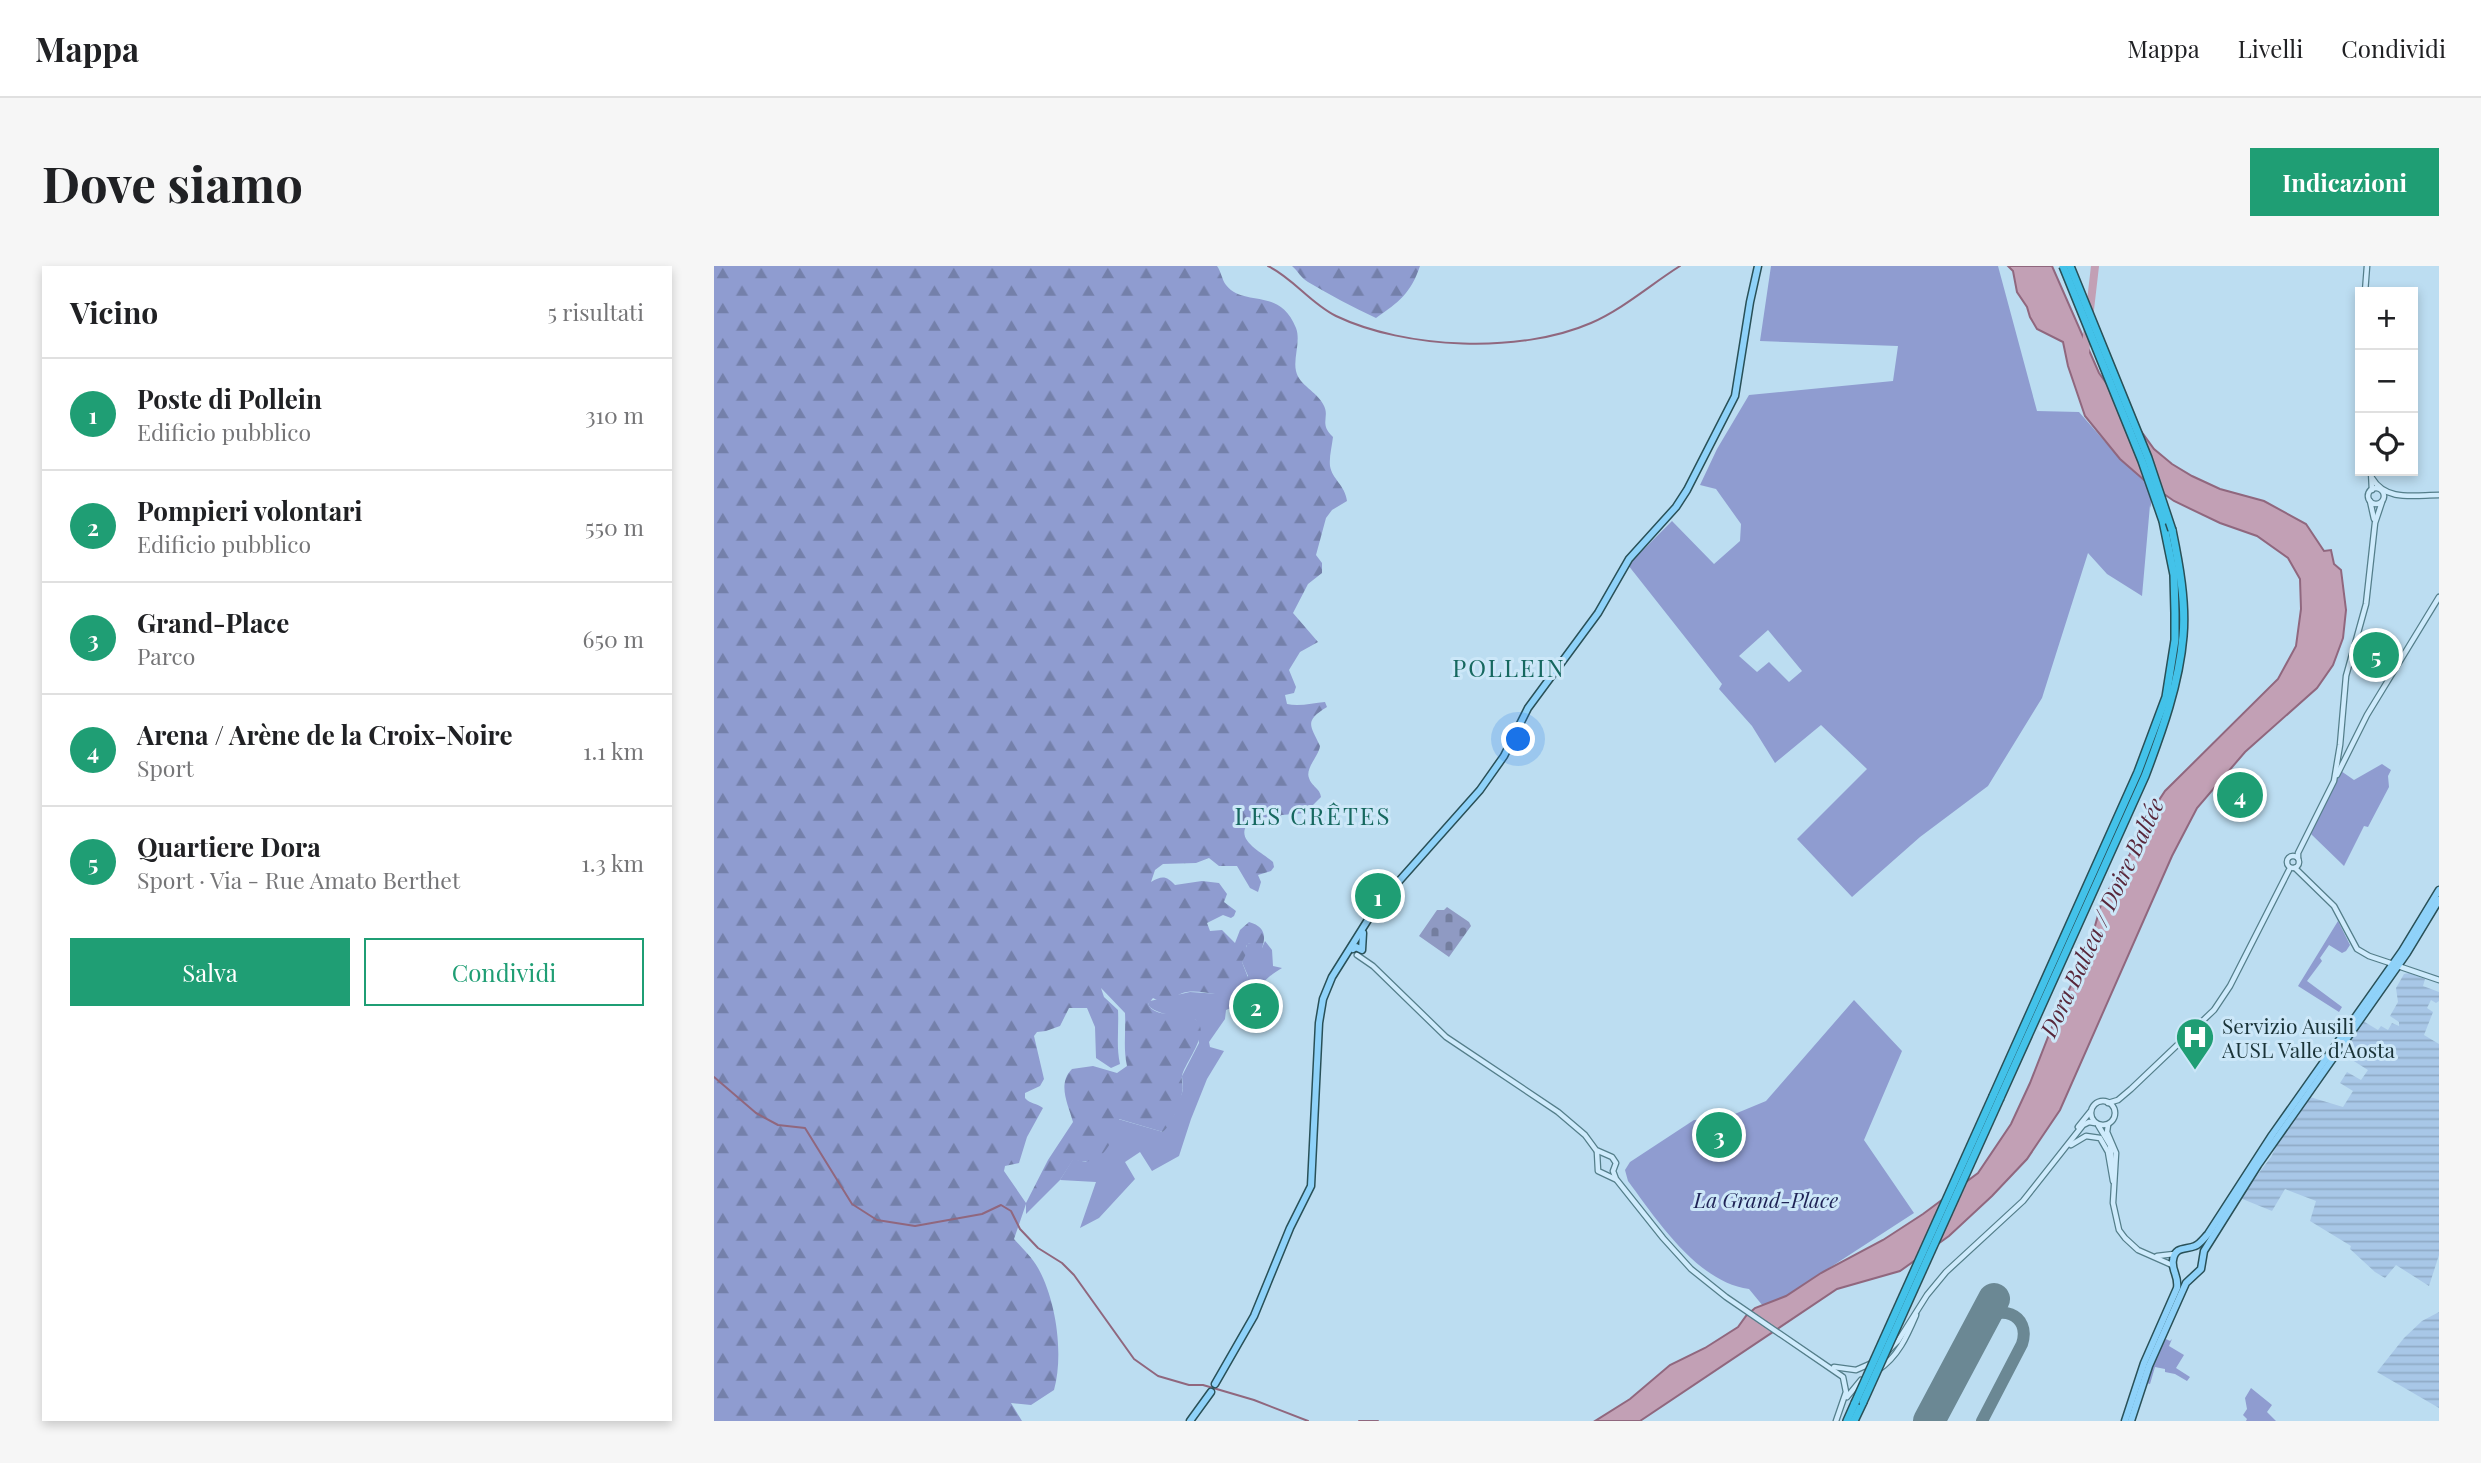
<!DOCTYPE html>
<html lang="it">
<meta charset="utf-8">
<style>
:root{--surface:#fff;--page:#f6f6f6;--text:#202124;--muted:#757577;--line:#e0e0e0;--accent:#1f9e74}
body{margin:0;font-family:"Playfair Display",serif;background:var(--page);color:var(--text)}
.controls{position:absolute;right:21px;top:21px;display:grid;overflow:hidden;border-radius:0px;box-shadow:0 4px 10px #0003}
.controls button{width:63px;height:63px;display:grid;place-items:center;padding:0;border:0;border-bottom:2px solid var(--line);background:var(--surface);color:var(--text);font:35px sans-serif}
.you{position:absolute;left:805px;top:474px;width:24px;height:24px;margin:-18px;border:5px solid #fff;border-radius:50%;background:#1a73e8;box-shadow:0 0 0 10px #1a73e833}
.badge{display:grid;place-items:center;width:46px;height:46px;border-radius:50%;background:var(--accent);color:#fff;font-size:23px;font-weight:700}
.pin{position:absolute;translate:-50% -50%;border:4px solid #fff;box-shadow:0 2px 7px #0006}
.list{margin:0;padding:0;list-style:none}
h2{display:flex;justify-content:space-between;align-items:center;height:91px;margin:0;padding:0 28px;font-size:30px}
h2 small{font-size:23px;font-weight:400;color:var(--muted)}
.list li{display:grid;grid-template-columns:46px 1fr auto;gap:21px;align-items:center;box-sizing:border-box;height:112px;padding:0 28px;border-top:2px solid var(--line)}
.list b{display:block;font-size:26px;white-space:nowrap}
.list p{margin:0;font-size:23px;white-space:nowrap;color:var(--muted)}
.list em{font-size:23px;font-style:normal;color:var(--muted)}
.actions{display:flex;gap:14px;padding:21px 28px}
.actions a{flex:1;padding:16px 0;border:2px solid var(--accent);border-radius:0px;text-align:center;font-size:24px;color:var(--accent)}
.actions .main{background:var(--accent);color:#fff}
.icon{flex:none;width:38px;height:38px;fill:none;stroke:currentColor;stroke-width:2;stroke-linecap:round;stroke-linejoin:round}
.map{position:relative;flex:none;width:1725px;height:1155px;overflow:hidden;border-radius:0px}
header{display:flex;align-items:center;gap:42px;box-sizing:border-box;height:98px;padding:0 35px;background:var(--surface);border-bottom:2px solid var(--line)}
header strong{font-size:33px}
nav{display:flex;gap:38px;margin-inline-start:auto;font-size:24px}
.intro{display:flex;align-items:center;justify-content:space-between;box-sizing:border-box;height:168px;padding:0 42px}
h1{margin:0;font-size:49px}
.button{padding:18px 32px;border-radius:0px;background:var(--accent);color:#fff;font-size:24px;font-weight:700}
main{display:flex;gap:42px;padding:0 42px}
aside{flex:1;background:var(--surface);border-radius:0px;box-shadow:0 4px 10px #0003}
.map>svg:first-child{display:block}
</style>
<header>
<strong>Mappa</strong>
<nav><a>Mappa</a><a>Livelli</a><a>Condividi</a></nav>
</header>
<div class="intro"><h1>Dove siamo</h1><a class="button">Indicazioni</a></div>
<main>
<aside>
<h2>Vicino<small>5 risultati</small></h2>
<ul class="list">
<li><span class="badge">1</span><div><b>Poste di Pollein</b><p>Edificio pubblico</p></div><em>310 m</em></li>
<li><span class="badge">2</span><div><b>Pompieri volontari</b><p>Edificio pubblico</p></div><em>550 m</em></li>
<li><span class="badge">3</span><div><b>Grand-Place</b><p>Parco</p></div><em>650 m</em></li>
<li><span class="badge">4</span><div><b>Arena / Arène de la Croix-Noire</b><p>Sport</p></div><em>1.1 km</em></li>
<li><span class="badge">5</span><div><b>Quartiere Dora</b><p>Sport · Via - Rue Amato Berthet</p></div><em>1.3 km</em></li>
</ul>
<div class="actions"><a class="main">Salva</a><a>Condividi</a></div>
</aside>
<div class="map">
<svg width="1725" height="1155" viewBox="0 0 1725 1155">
<defs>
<pattern id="farmland-rules" width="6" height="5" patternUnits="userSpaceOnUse" patternTransform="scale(1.75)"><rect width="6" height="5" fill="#a8c7e7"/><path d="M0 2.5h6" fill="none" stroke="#90abc7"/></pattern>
<pattern id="forest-firs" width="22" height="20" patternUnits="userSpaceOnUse" patternTransform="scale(1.75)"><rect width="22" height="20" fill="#8f9cd0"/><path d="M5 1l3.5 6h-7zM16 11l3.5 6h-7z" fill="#7480aa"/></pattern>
<pattern id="cemetery-stones" width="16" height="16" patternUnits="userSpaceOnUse" patternTransform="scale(1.75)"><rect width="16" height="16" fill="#8f9ac3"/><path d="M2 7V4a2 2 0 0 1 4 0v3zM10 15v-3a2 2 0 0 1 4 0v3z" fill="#747e9f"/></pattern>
</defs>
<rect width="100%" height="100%" fill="#bcddf1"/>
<g fill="url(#farmland-rules)">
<polygon points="1695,707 1711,713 1709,720 1725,726 1725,735 1722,737 1717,734 1713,742 1719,746 1710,769 1725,778 1725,989 1715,1020 1682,999 1671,1012 1661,1006 1636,983 1637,980 1596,955 1602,935 1571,923 1558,945 1526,932 1557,891 1564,877 1596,831 1629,841 1639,825 1626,817 1633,806 1647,814 1654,804 1627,787 1649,755 1664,764 1667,760 1674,764 1678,757 1685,760 1685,756 1676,750 1684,736 1682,722 1690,708"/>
<polygon points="1725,1046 1725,1142 1663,1106 1690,1072 1708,1055"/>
</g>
<g fill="#8f9cd0" fill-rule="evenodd">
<path d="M1057,0H1284L1323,145L1365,146L1406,193L1430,214L1437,230V242L1436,239L1428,330L1393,308L1374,287L1328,432L1274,520L1206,571L1138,631L1083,573L1153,503L1107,459L1061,497L1038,460L1005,423L1008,418L914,299L958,255L1000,298L1026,275L1027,258L1002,223L986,219L1003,183L1035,129L1179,115L1184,80L1046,75ZM1054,364L1088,405L1075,416L1055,396L1043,406L1025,390Z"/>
<polygon points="1668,498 1677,504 1674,510 1675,521 1654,561 1650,560 1630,600 1597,568 1627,505 1640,514"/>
<polygon points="1624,655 1636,679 1632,685 1628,687 1615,679 1606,692 1608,695 1593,715 1628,741 1625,746 1584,720"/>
<path d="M551,675L558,684L559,700L568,702C546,714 537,735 512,744L511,753L495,776L496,781L510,785L493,813L477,853L465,890L438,905L426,886L411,896L421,913L385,952L366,962L382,916L346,914L359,893L372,896L404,853L449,866L460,849L469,824L468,810L485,777L482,754C468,749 440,750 434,738L436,735L476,726L505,728L534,710L528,696L533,678L535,677L548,682Z"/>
<path d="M1140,734L1188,785L1150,874L1200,947L1072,1030L1049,1040L1035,1023C983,1016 943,954 914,915L911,904L916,896L980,854L1011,852L1052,835Z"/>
<polygon points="1452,1073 1456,1075 1458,1073 1455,1080 1470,1089 1462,1102 1476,1111 1473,1115 1461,1108 1451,1106 1451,1103 1441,1101 1436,1118 1432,1117 1439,1096"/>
<polygon points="1537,1122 1558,1139 1553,1146 1562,1155 1532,1155 1533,1153 1529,1149 1533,1143 1531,1132"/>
</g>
<g fill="url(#forest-firs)" fill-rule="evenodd">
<path d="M0,0H503C507,5 508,14 512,19C530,42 565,20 582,62C587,75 579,92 582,105C585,119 603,126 609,138C617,151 604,157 619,171C618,180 615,191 616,200C618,213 631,219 633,235L618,244L612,252L602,289L608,297V307L594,318L579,347L604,376L586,386L575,404L582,421L580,427L571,429L573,438C585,441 599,437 611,436L613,441C590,455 596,459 606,480C605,490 591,502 595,512C597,520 606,522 607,531L591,547L568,549L549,555L541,551C514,571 545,584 559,596L560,601L557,605L544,609L547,616L544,626L536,622L523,600H505L495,592L482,597L449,598L441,604L437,616C448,609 453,610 461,619L488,615L505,617L513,628L510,636L522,645L520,650L517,652L509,649L493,657L496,665L508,664L521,677L526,664L535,656C549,660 553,668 548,682L544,683L535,677L532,680V688L528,696L533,709V719L517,735C510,733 507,729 501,728C488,726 466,721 459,735L447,736L439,732L434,738C442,755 470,742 483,755C496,768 471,796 468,810C467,816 470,821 468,827C465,841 459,856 449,866L405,853C405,865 393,887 382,893C374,897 367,895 359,894L346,914L312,948V938L300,973C308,982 318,991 324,1002C342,1034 350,1088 340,1124L317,1139L297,1137L308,1155H0ZM387,722L411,747C412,766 409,782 413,800L403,807L379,800L358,803C343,818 354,838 359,856L334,894L312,937L290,905L291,900L305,897L313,871L329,842C323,837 316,838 311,832V827L326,820L330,813L320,770L323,766L332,765L346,760L355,742H373L381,761L382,792L397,802L406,798C402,780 405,763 404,744L390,731Z"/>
<path d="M578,0H706C697,27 685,36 662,52C638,41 616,29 594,16C587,12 584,5 578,0Z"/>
</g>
<polygon fill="url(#cemetery-stones)" points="733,641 755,656 757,660 735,691 705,670 723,644 730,644"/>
<polygon fill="#c2a0b5" stroke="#90677e" stroke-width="2" points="1294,0 1338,0 1385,107 1440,183 1458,198 1478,210 1506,223 1550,235 1592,258 1610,285 1617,284 1620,298 1627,304 1632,344 1629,372 1619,399 1603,422 1531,486 1483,542 1458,590 1346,844 1313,893 1278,930 1235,970 1186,1005 1123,1023 926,1155 881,1155 916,1133 956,1099 991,1082 1024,1061 1032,1050 1041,1042 1072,1030 1107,1007 1169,974 1209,948 1264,907 1297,858 1316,817 1343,748 1374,685 1388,635 1416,588 1419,574 1451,525 1564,413 1582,380 1587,343 1586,313 1574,292 1543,270 1506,257 1460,235 1430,214 1406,193 1371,150 1354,100 1349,76 1323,63 1316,51 1313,41 1303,26 1299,5"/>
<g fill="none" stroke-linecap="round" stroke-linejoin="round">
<g stroke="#90677e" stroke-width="2">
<path d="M554,0C579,12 596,37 622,50C691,83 806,88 877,57C909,43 936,19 966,0"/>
<polyline points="0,811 42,847 64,859 91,862 138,938 163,954 201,960 268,948 287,939 297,945 306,963 324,982 348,997 360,1009 420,1093 444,1110 475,1119 489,1119 540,1134 594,1155"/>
<polyline points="645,1155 664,1155"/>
</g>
<polyline stroke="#c2a0b5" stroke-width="8" points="1371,87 1381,0"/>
<path stroke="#6b8894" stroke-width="12" d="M1265,1060C1283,1035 1318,1048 1308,1078L1268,1155"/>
<polyline stroke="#6b8894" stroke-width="32" points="1215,1155 1280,1033"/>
<g stroke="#547e8a" stroke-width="7">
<g id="minor">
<polyline points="1651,26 1653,0"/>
<polyline points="1657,205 1658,224"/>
<path d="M1658,212C1672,236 1701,229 1725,229"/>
<circle cx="1662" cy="230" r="8"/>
<polyline points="1656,235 1660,253"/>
<polyline points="1623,509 1653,449 1725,331"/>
<circle cx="1579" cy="596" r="6"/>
<polyline points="1584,592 1584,587 1620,515 1626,479 1632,410 1652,338 1661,257 1668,236"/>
<polyline points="1581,602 1620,640 1643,683 1655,690 1679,698"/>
<polyline points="643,689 659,700 732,771 844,846 871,869 882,884 898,891 902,897 899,905 902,913 949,972 977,1003 1012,1031 1129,1111 1132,1126 1122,1155"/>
<polyline points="1684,700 1725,714"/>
<circle cx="1389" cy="847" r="12"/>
<polyline points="1394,837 1404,834 1417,823 1500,744 1516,720 1575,604"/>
<polyline points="1384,859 1396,879 1399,903"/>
<polyline points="1394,859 1393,866 1402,887 1399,937 1405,964 1411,972 1424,984 1458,999"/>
<polyline points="1364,861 1376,846"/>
<polyline points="1357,879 1372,870 1386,872 1394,886 1399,915"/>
<polyline points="883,886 884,905 901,913"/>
<polyline points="1443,990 1460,988"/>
<polyline points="1173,1086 1184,1075 1213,1029 1232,1006 1309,935 1369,859 1375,856 1381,857"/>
<polyline points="1120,1101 1142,1104 1158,1097"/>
<path d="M1164,1104C1184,1091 1193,1070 1202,1049"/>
<polyline points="1133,1131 1147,1114"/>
</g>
</g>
<g stroke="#295057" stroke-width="9">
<g id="major">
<polyline points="639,683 642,681 648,684 649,667"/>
<polyline points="501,1118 540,1050 576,962 597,920 605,757 609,733 618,711 662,641 766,524 790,490 814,442 884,347 915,293 962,241 973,224 1021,130 1036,36 1044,0"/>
<polyline points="476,1155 497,1126"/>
<path d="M1411,1155L1430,1097L1463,1022C1465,1010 1457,1004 1459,994C1461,980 1472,984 1481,980C1486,978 1490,972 1494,968L1558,869L1688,685L1725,624"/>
<polyline points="1417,1155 1435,1100 1472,1017 1487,1003 1490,985 1544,899 1693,687 1725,634"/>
</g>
</g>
<g stroke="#295057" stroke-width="10">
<g id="highway">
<polyline points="1279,830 1424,506 1452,431 1461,374 1461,347 1460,309 1449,255"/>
<path d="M1286,832L1431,510C1448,465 1465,418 1469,370C1472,336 1465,298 1458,264"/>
<polyline points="1133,1155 1141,1137"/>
<polyline points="1140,1155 1149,1136"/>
</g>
</g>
<use href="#minor" stroke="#cfebfc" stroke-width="4.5"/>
<use href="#major" stroke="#8fd2f9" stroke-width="6"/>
<use href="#highway" stroke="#43c2e9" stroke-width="7"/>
<g stroke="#295057" stroke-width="10" stroke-linecap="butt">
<g id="highway-bridge">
<polyline points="1349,0 1428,195 1449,255"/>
<polyline points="1356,0 1434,192 1458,264"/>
<polyline points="1149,1136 1286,832"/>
<polyline points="1141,1137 1279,830"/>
</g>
</g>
<use href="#highway-bridge" stroke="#43c2e9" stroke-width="7"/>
</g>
<defs>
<g id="hospital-pin" transform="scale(2.0125)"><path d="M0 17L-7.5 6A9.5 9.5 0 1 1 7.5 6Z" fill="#1f9e74" stroke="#cce7f8"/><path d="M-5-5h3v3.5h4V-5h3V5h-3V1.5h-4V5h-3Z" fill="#fff"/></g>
</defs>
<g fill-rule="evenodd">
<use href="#hospital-pin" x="1481" y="771"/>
</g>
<g text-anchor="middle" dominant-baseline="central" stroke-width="6" stroke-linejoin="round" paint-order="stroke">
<g font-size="21" fill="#1a3338" stroke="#cce7f8" text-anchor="start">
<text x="1508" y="759">Servizio Ausili<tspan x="1508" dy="24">AUSL Valle d'Aosta</tspan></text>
</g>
<g font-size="21" font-style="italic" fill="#1f2356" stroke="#cce7f8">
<text x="1052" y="933">La Grand-Place</text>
</g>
<g font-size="23" font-style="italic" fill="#59283b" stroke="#cce7f8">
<text transform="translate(1387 651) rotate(-65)">Dora Baltea / Doire Baltée</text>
</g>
<g font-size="24" letter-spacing="2" fill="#16685f" stroke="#cce7f8">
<text x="795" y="401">POLLEIN</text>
<text x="599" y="549">LES CRÊTES</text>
</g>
</g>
</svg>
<div class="controls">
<button>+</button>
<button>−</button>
<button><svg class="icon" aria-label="locate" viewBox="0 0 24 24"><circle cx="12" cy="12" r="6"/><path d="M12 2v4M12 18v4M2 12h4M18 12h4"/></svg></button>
</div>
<div class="you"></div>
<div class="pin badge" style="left:664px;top:630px">1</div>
<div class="pin badge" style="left:542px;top:740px">2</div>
<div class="pin badge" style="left:1005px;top:869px">3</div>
<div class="pin badge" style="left:1526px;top:529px">4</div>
<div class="pin badge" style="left:1662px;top:389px">5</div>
</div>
</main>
